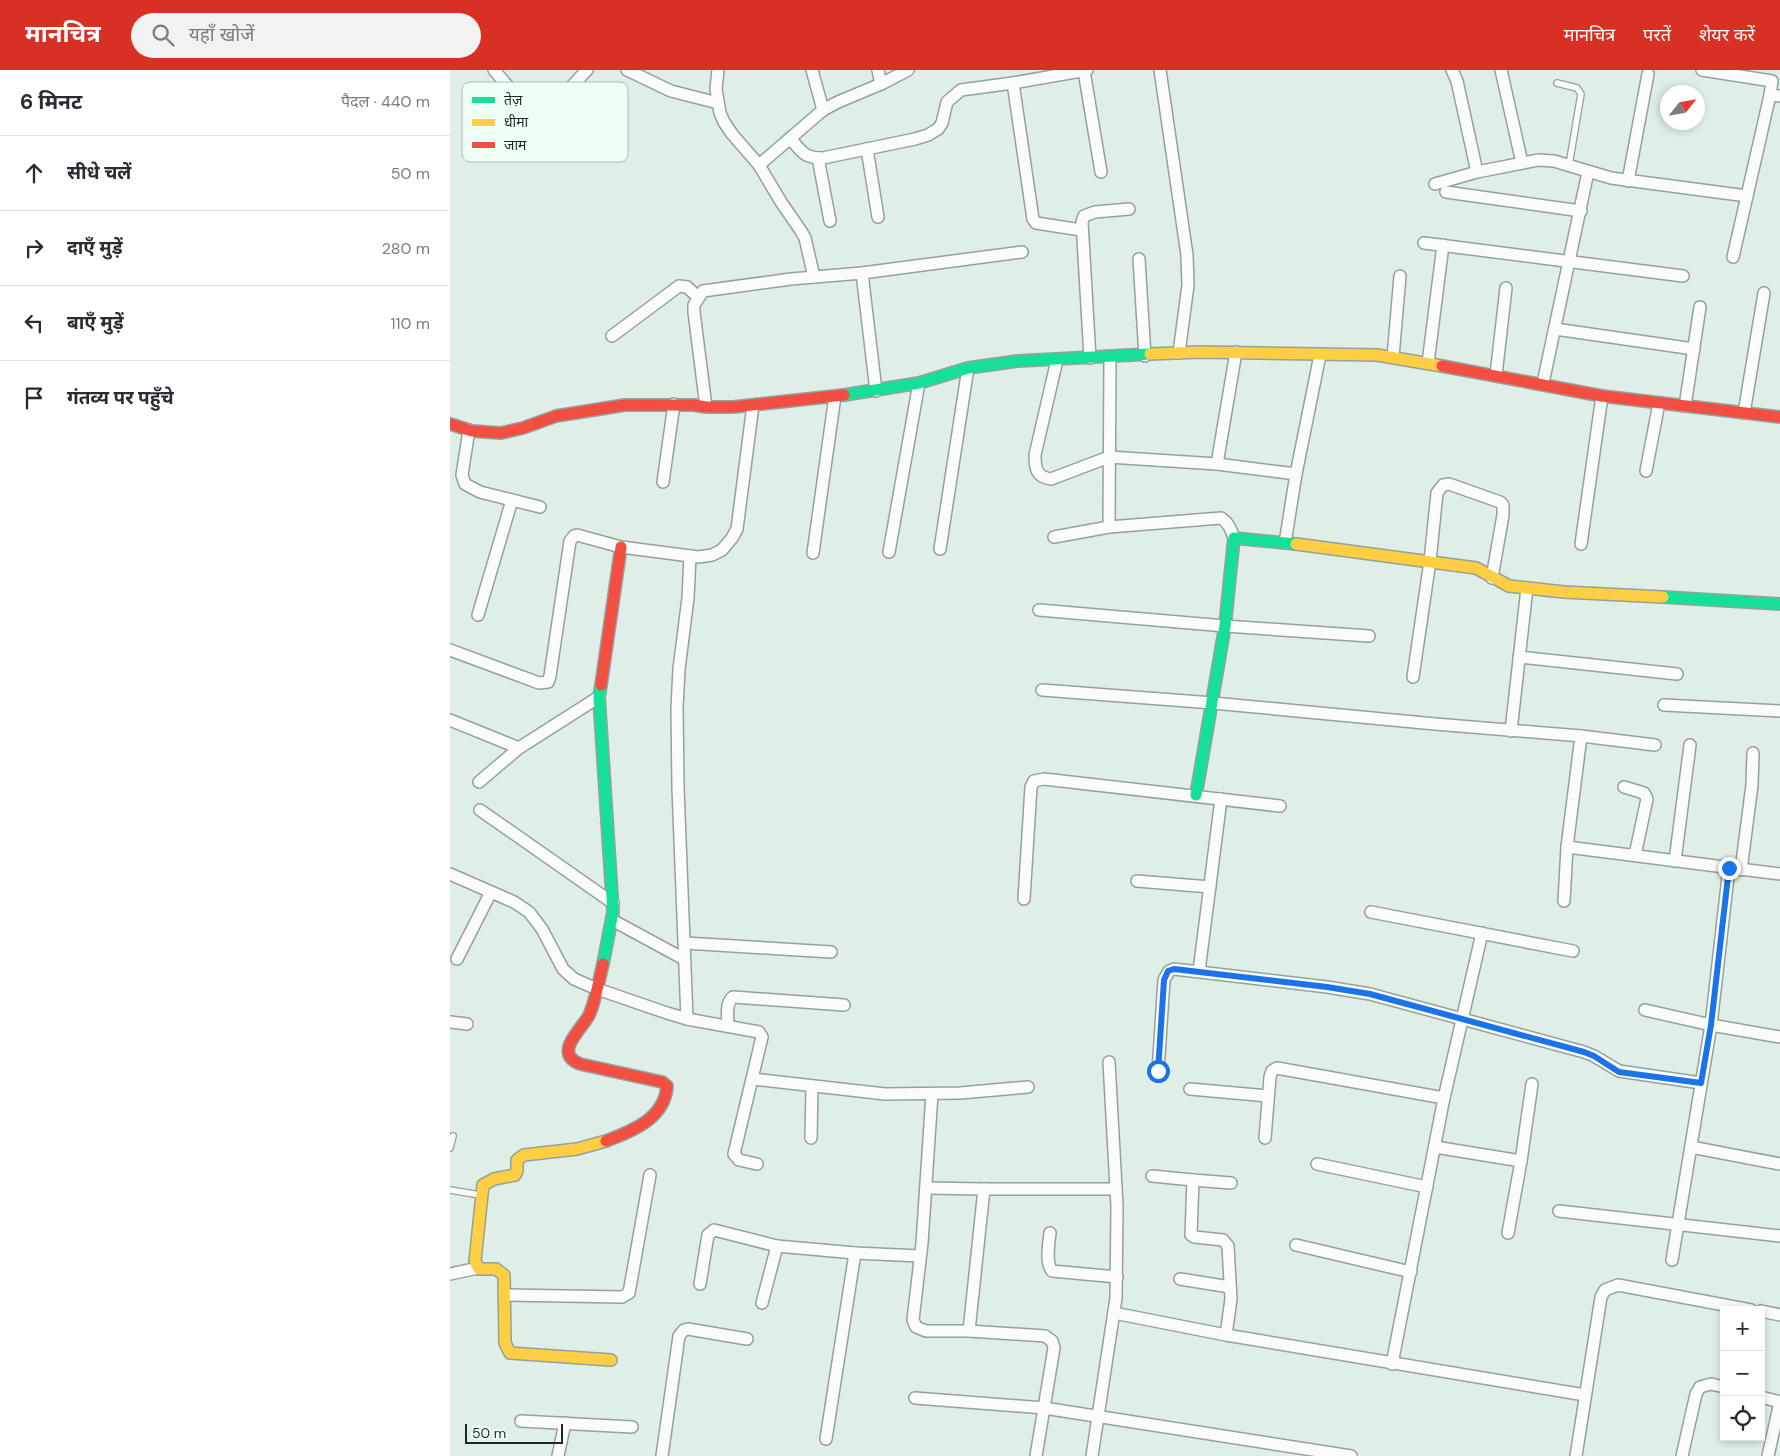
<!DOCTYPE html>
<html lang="hi">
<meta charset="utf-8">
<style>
:root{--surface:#fff;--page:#f2f2f3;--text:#2b2b33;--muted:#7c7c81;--line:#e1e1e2;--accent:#d93025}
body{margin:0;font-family:"DM Sans","Noto Sans Devanagari",sans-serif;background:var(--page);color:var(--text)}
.controls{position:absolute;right:15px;bottom:15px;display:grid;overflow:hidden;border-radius:0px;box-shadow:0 2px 8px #0003}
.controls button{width:45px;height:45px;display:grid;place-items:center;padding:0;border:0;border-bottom:1px solid var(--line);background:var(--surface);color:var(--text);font:25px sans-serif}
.compass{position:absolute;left:1210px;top:15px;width:45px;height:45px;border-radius:50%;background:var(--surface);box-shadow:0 2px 8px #0003;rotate:59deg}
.scale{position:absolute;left:15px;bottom:12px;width:98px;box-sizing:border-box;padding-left:5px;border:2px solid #1e2823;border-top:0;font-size:14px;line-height:18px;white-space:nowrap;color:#1e2823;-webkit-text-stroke:4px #eefff5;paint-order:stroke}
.stop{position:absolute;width:15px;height:15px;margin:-11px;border:4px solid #1a73e8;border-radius:50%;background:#fff}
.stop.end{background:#1a73e8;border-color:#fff;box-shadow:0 1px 5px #0008}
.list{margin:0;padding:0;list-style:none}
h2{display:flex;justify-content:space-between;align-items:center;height:65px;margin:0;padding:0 20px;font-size:21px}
h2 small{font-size:16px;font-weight:400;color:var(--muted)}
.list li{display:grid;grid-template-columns:32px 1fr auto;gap:15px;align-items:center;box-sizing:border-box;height:75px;padding:0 20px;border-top:1px solid var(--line)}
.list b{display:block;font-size:19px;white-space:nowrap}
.list em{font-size:16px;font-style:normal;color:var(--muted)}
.icon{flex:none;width:28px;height:28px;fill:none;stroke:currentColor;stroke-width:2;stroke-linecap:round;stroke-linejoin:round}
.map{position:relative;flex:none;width:1330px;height:1386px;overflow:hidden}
header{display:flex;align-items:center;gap:30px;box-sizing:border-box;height:70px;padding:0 25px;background:var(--accent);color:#fff}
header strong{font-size:24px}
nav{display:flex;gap:28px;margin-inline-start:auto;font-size:18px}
.search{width:350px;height:45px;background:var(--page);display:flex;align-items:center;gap:12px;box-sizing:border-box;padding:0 18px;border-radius:28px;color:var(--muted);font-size:19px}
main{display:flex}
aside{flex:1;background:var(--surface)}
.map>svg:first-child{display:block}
</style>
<header>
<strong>मानचित्र</strong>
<div class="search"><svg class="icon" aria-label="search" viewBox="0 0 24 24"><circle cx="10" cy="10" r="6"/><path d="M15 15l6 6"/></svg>यहाँ खोजें</div>
<nav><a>मानचित्र</a><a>परतें</a><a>शेयर करें</a></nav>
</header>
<main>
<aside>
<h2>6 मिनट<small>पैदल · 440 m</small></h2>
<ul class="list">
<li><svg class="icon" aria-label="ahead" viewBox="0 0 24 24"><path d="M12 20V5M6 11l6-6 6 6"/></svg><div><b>सीधे चलें</b></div><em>50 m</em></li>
<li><svg class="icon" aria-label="right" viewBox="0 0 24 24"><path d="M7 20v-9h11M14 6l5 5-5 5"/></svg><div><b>दाएँ मुड़ें</b></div><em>280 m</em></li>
<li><svg class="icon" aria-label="left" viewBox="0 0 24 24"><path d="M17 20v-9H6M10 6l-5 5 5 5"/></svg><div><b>बाएँ मुड़ें</b></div><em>110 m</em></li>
<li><svg class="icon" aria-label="arrive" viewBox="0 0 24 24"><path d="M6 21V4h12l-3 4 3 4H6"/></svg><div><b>गंतव्य पर पहुँचे</b></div></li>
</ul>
</aside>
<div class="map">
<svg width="1330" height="1386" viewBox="0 0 1330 1386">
<rect width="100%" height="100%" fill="#dfeee6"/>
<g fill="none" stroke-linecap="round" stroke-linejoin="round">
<g stroke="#95a19b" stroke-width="8">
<g id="lane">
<polyline points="1107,13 1127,18 1131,24 1119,95"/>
<polyline points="0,1078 3,1066"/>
<polyline points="0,1120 30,1125"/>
</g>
</g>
<g stroke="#95a19b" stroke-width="14">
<g id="street">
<path d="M44,0L85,48C98,45 126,11 137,0"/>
<polyline points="177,0 221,21 268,33"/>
<polyline points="268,0 266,19 270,43 274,52 282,64 309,95 331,132 351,161 355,168 364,207"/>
<polyline points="362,0 373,40"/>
<polyline points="428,0 431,14"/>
<polyline points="710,0 737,185 738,215 729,283"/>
<polyline points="1002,0 1007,11 1027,102 1088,90 1104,91 1161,108 1297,126 1320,25"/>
<polyline points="1051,0 1072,93"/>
<polyline points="1252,0 1322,11 1320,25 1330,26"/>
<polyline points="634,1 651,102"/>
<polyline points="563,13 583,149 586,153 631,160"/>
<path d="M340,68C352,82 354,88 373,88L465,69L478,65L488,59L492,53L497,32L511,20L563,13L637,0"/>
<polyline points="417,79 428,147"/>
<polyline points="368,88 380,151"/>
<polyline points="309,95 373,40 388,32 431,14 458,0"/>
<polyline points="1178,111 1198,4"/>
<polyline points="985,114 1027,102"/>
<polyline points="996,122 1131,141"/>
<polyline points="974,173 1233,206"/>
<polyline points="1283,187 1297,126"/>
<polyline points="689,189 695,286"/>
<polyline points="412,203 426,321"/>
<polyline points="1105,259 1244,279"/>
<polyline points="162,266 229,216 237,217 248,227"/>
<path d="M660,287L659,457L771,448C779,453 781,460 784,468"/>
<polyline points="943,287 950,206"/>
<polyline points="640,288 632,152 634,146 645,142 679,139"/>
<path d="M607,290L585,385C585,398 586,407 601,409L659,387L767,394L846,404L835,473"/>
<polyline points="978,293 993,175"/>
<polyline points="1046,305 1056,218"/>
<polyline points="1093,313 1138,102"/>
<polyline points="1235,336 1250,237"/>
<polyline points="256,337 244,242 244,235 253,221 341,209 412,203 572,182"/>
<polyline points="1294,343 1314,223"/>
<polyline points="19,360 12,405 15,414 30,422 90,437"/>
<polyline points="767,394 786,282"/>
<polyline points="1196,401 1209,333"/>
<polyline points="846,404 870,285"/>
<polyline points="213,412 224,334"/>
<polyline points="604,467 659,457"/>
<polyline points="1131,474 1152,326"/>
<polyline points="490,479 518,298"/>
<polyline points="439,482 469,313"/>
<polyline points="363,483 385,326"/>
<polyline points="589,540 775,556 919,566"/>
<polyline points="28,545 62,430"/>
<polyline points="0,580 89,613 98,612 100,606 120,471 124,466 127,465 171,477 248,487 262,485 272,480 282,468 287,459 303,335"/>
<polyline points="1069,587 1227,604"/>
<polyline points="963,607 980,491 987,423 993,415 999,414 1050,432 1053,435 1053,445 1042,508"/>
<polyline points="592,620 763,633 985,654 1131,666 1117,777 1114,831"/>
<polyline points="1214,635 1330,641"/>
<polyline points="0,650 69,678"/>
<polyline points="1061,661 1077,518"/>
<polyline points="1131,666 1205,675"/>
<polyline points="29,712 69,678 149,627"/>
<polyline points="1174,717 1194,723 1197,729 1185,785"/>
<polyline points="30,740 163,833"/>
<polyline points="1117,777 1330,804"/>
<polyline points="1225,791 1240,675"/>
<polyline points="1291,800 1302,715 1303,683"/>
<polyline points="0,804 64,832 79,842 92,859 113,899 124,909 147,919 217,943 237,949 309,962 312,967 284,1084 289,1090 307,1094"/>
<polyline points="687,811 760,817"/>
<polyline points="574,829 581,717 584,711 594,709 830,736"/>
<polyline points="921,842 1123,881"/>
<polyline points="162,850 234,889"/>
<polyline points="235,873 381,882"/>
<polyline points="7,889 41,822"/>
<polyline points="749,901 771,729"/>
<polyline points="1195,940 1261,955 1330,967"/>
<polyline points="237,949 228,718 227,638 229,599 238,528 240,486"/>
<polyline points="0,952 17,954"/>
<path d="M278,956C278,947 275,933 283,927L394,935"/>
<polyline points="708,1001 714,910 719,901 724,899 877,917 920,924 1134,982 1144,986 1169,1001 1251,1013"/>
<polyline points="303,1009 435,1024 510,1023 578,1017"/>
<polyline points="740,1019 818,1026"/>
<polyline points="482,1024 472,1173 463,1250 466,1257 476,1261 519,1261 595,1266 602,1271 604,1278 586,1386"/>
<polyline points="361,1068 362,1016"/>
<polyline points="815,1068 820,1007 822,1001 827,998 994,1028"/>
<polyline points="985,1077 1071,1091"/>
<polyline points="1241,1077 1330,1094"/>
<polyline points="867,1094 977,1117"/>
<polyline points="702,1106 743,1110 741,1165 744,1167 773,1170 778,1176 781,1229 776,1265"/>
<polyline points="743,1110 781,1113"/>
<polyline points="476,1118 534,1119 519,1261"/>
<polyline points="534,1119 666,1119"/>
<polyline points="1109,1141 1330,1166"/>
<path d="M600,1163C599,1173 595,1192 602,1201L667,1207"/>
<polyline points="1058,1163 1071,1091 1082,1014"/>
<polyline points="846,1175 961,1202"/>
<polyline points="405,1183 470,1186"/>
<polyline points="1222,1190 1261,955 1279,798"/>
<polyline points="0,1204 28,1198"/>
<polyline points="730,1209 780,1217"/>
<polyline points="250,1214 258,1165 264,1160 327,1176 405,1183 376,1369"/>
<polyline points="54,1225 172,1227 179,1223 200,1105"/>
<polyline points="312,1233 327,1176"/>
<polyline points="1311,1241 1330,1245"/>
<polyline points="664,1243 776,1265 1135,1325"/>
<polyline points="942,1294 994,1028 1032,863"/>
<polyline points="1311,1327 1330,1332 1318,1386"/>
<polyline points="465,1328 594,1338 901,1386"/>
<polyline points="71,1351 182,1357"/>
<polyline points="108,1386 115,1353"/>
<polyline points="212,1386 229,1266 234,1260 238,1259 297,1269"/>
<polyline points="642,1386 666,1228 667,1136 659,992"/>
<polyline points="1126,1386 1151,1227 1155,1220 1168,1215 1301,1240"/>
<polyline points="1232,1386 1246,1324 1250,1317 1261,1314 1274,1317"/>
</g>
</g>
<g stroke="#95a19b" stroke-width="14">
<g id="fast">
<polyline points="394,325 469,313 518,298 568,291 700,284"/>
<polyline points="1213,527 1330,534"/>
<polyline points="151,615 149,627 163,842 153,894"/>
<polyline points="746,725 775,556 784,468 846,474"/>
</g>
</g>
<g stroke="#95a19b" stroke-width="14">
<g id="slow">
<polyline points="700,284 749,282 927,285 992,296"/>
<polyline points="846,474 1026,498 1059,516 1114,522 1213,527"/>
<polyline points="156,1071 127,1079 74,1085 67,1090 67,1101 65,1105 44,1109 33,1115 25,1191 29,1199 46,1199 54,1205 55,1273 60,1283 161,1290"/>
</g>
</g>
<g stroke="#95a19b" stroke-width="14">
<g id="jam">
<polyline points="992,296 1152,326 1330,347"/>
<polyline points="0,354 22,361 51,363 73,358 106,346 175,335 244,335 256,337 283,337 394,325"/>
<polyline points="151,615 171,477"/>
<path d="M153,894C149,910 146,928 140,943C135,957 101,982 130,994L212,1012L217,1016C215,1048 183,1061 156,1071"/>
</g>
</g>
<use href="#lane" stroke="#fafcfb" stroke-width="5.5"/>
<use href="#street" stroke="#fafcfb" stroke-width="11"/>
<use href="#fast" stroke="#16e098" stroke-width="11"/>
<use href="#slow" stroke="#ffcf43" stroke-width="11"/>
<use href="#jam" stroke="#f24e42" stroke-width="11"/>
</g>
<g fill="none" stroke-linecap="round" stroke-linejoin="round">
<polyline stroke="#1a73e8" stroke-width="6" points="708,1001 714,910 718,901 724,899 877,917 920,924 1134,982 1144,986 1169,1002 1251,1013 1261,955 1279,798"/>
</g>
<rect x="12" y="12" width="166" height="80" rx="8" fill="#eefff5" stroke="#b0beb6" stroke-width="1"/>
<rect x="22" y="27" width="23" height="6" fill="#16e098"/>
<rect x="22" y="49" width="23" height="7" fill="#ffcf43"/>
<rect x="22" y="72" width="23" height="6" fill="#f24e42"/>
<g font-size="14" fill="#1e2823">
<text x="54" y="35">तेज़</text>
<text x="54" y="57">धीमा</text>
<text x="54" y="80">जाम</text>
</g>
</svg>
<div class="controls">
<button>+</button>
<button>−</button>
<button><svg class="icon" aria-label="locate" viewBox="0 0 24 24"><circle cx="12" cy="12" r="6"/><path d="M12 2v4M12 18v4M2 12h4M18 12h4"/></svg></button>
</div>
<svg class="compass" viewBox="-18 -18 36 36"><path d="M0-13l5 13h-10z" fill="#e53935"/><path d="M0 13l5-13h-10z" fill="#7c7c81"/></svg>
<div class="scale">50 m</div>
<div class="stop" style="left:708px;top:1001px"></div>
<div class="stop end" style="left:1279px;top:798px"></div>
</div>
</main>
